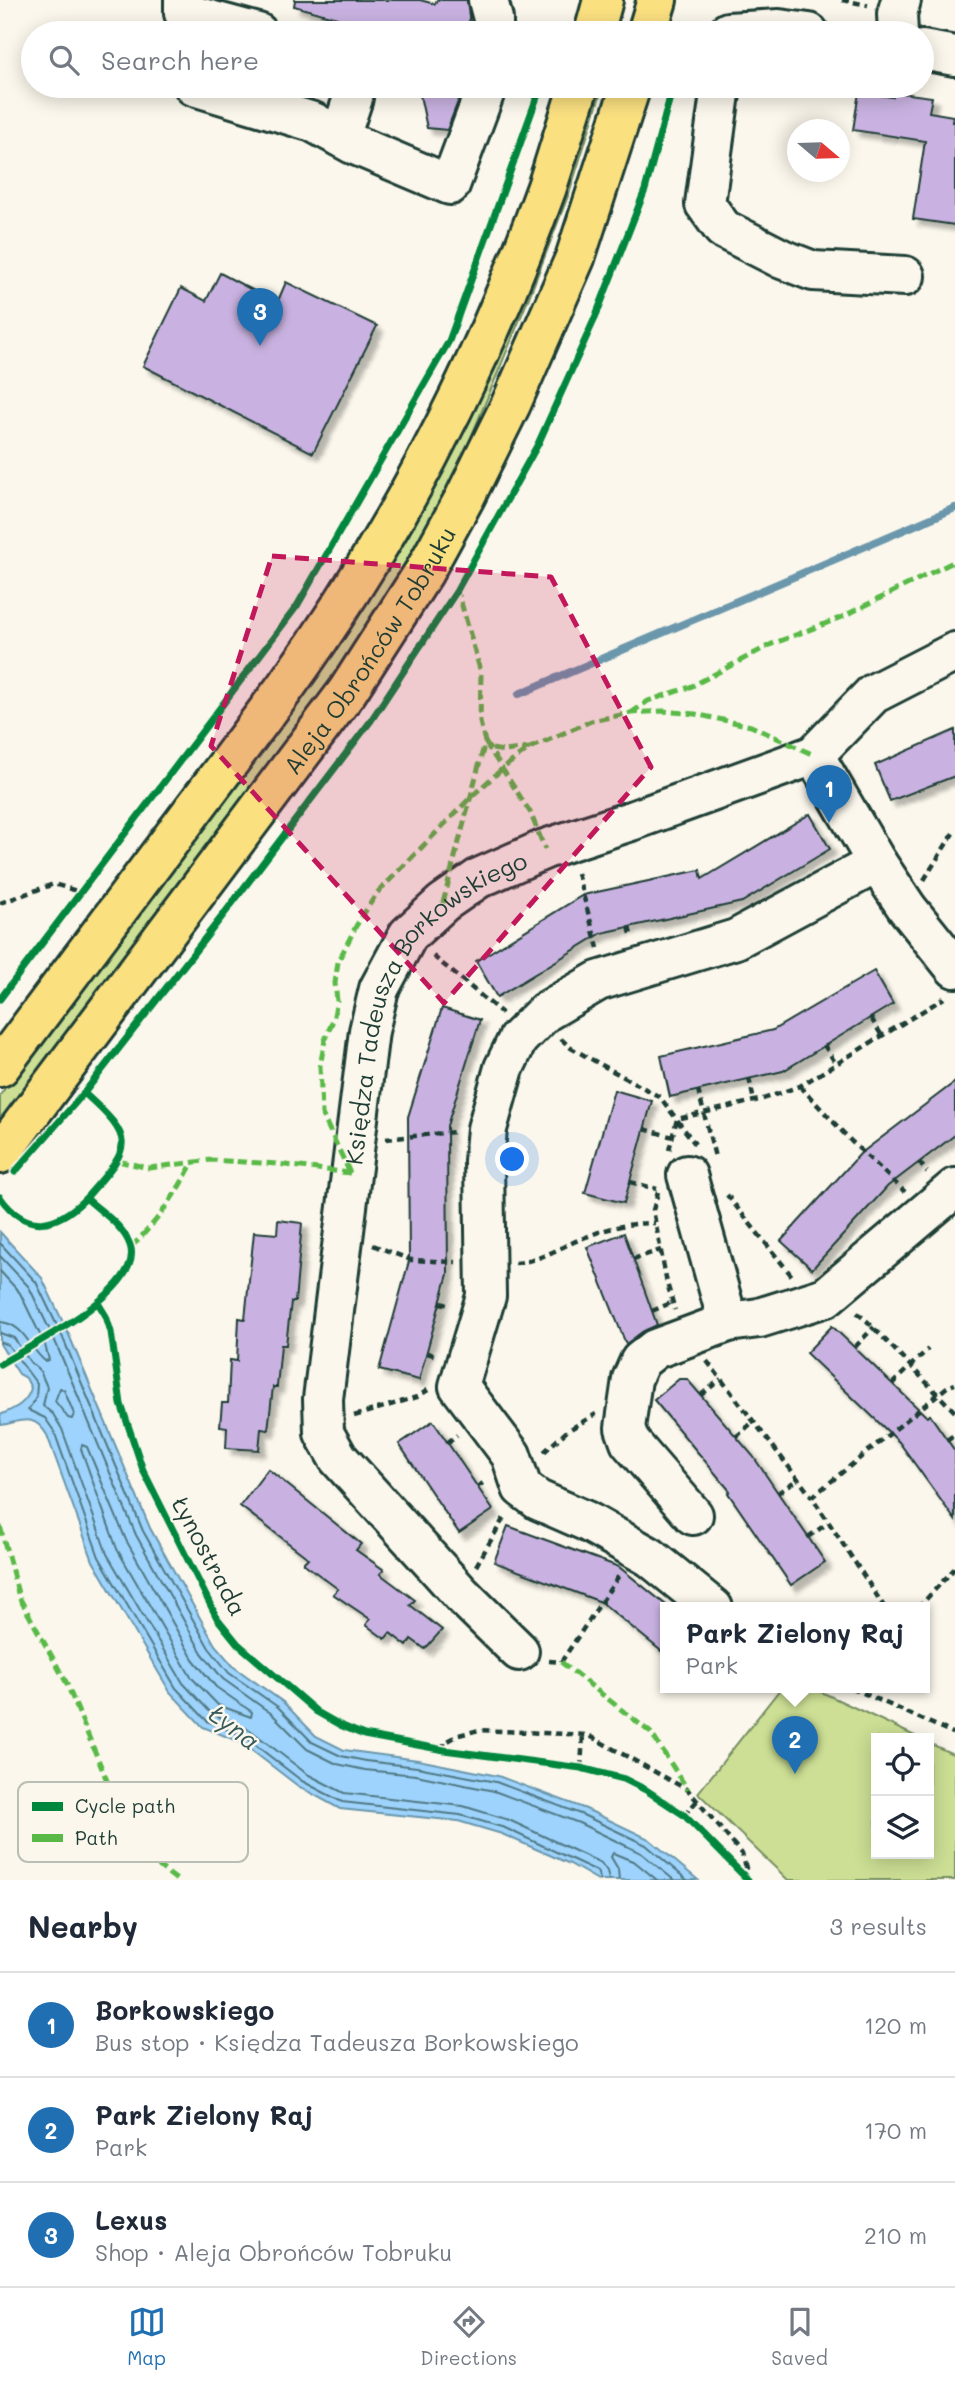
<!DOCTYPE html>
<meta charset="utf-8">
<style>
:root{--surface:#fff;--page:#f2f2f3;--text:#1f2937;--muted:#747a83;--line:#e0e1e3;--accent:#1f6fb2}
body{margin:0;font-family:Mali,sans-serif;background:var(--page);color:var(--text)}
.controls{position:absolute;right:21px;bottom:21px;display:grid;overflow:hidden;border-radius:0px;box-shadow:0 4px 18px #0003}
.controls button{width:63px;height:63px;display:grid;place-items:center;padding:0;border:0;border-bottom:2px solid var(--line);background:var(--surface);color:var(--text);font:35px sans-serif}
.compass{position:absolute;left:787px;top:119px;width:63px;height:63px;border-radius:50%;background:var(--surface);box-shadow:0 4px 18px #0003;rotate:109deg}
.you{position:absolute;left:513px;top:1160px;width:24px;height:24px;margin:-18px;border:5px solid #fff;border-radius:50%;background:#1a73e8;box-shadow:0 0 0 10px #1a73e833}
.badge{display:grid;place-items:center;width:46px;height:46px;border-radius:50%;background:var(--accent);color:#fff;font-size:23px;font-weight:700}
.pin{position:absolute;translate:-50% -58px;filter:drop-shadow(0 2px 4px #0008)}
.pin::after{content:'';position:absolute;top:37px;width:24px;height:21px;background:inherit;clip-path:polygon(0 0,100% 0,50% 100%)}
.popup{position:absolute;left:660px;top:1602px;width:270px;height:91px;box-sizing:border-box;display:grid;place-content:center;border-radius:0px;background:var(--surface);filter:drop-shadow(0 2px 5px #0005);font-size:23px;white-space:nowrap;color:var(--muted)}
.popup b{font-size:26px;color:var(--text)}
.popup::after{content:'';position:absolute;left:50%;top:100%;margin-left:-14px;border:14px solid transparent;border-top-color:var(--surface)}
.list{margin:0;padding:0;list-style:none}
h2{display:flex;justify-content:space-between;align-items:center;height:91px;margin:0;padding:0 28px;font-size:30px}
h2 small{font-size:23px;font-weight:400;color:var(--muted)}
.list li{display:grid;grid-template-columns:46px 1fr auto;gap:21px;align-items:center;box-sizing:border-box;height:105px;padding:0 28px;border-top:2px solid var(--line)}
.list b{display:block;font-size:26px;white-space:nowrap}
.list p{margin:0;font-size:23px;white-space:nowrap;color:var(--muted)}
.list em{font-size:23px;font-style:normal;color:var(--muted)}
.icon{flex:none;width:38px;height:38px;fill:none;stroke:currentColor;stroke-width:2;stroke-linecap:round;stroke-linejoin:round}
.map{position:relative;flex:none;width:955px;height:1880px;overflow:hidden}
.search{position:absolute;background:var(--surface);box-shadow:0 4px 18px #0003;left:21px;right:21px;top:21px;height:77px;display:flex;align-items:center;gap:18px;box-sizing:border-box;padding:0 24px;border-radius:38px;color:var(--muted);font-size:26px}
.sheet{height:406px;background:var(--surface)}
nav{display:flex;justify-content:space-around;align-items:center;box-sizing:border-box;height:98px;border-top:2px solid var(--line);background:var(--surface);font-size:19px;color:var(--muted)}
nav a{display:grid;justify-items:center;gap:4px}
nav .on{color:var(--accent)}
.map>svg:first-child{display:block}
</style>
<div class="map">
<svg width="955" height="1880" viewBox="0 0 955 1880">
<defs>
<filter id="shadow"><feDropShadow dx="6" dy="6" stdDeviation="2" flood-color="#0004"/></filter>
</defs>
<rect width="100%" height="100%" fill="#fbf7ec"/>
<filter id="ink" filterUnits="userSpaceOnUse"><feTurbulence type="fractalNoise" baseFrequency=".0143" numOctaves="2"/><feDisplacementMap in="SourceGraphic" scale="14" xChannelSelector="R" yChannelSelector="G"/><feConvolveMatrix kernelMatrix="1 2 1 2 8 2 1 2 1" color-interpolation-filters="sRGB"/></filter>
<g filter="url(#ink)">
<g fill="#ccdf94" stroke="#768e64" stroke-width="2">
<polygon points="596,86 603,86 570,191 528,300 440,512 320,700 0,1127 0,1095 302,690"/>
<polygon points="781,1688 813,1688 919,1738 876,1738 876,1854 929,1854 929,1743 955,1755 955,1880 788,1880 698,1793"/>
</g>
<path fill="#9dd3fc" stroke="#6b97ac" stroke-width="2" d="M0,1232L42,1278L69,1335L150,1528L215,1645L234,1667L283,1702L316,1736L344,1750L418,1760L498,1776L586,1809L649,1839L698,1880H598L570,1864L502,1834L458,1821L340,1809L298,1786L242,1743L203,1727L170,1692L93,1561L47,1435C34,1413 23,1421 1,1425L0,1415C13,1409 27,1404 31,1388L26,1378L19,1374L0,1344Z"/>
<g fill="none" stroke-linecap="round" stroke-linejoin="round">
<g stroke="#517984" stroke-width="2">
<polyline points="0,1243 36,1282 63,1338 143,1531 209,1648 229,1673 278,1707 312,1742 341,1756 366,1761 417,1767 496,1782 583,1815 646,1845 687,1880"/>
<polyline points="0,1256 29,1287 55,1341 136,1535 202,1653 223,1679 272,1714 307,1749 337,1764 365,1770 416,1775 494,1791 579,1823 641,1853 674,1880"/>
<path d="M0,1271L20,1293L45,1345L49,1360L45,1361C28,1347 25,1324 0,1322"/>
<polyline points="0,1333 14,1338 30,1362 40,1371 47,1387 43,1406 53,1414 62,1429 107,1554 183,1683 212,1714 250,1730 307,1774 344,1793 463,1806 509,1820 601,1863 607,1871 609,1880"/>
<polyline points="0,1342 8,1345 37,1384 36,1398 28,1410 45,1418 54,1431 99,1557 176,1688 207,1721 245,1737 302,1781 342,1802 460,1815 505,1828 597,1871 600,1880"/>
<polygon points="60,1388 64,1390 74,1414 72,1419 68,1418 55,1401"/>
<polygon points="82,1445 87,1447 126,1540 193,1659 216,1687 252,1712 251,1717 218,1705 191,1677 117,1549 81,1449"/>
<polyline points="619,1880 618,1869 611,1857 613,1853 635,1862 657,1880"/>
</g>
<polyline stroke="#6b97ac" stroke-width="8" points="519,694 955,508"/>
</g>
<g fill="#c9b2e1" stroke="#1f3d34" stroke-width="2" filter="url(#shadow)">
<polygon points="295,0 420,0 435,4 437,0 467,0 471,33 333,33 337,18 294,6"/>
<polygon points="418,86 464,86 447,130 427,128"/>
<polygon points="859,92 893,97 894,92 932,97 929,112 953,116 952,122 955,122 955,225 913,219 925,141 853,130"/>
<polygon points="220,273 277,303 286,282 377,326 313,453 143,366 181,288 206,301"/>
<polygon points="955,730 955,776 890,801 875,765"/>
<polygon points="810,814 830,849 742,902 602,933 497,997 476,961 583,895 700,870 702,879"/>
<polygon points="874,971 893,1004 783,1071 670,1097 661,1056 773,1030"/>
<polygon points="442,1008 480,1020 447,1126 448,1274 419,1380 379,1370 409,1261 408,1117"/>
<polygon points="955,1082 955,1135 888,1186 812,1269 781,1241 860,1154"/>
<polygon points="614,1090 652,1101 624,1203 585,1193"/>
<polygon points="278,1220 302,1223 295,1302 291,1302 286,1345 281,1345 277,1387 273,1387 268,1430 261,1429 259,1450 226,1448 227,1427 220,1426 222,1403 228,1403 230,1360 237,1361 239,1318 245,1319 254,1232 277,1234"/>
<polygon points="624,1233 657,1325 642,1332 626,1344 587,1247"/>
<polygon points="832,1326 927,1417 930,1415 955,1451 955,1520 899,1442 806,1353"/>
<polygon points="679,1379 687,1379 753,1456 825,1562 791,1585 728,1493 730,1491 654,1400"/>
<polygon points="433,1421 493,1510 459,1533 399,1444"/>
<polygon points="268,1469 361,1544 356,1550 384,1570 380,1574 415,1600 410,1605 442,1630 425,1649 411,1639 407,1646 390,1633 385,1639 366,1625 370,1619 333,1594 338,1589 303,1563 308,1558 240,1506"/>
<polygon points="508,1526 619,1567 666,1605 666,1655 601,1602 494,1562"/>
</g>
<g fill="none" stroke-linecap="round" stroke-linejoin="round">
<g stroke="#1f3d34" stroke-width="44">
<g id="minor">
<polyline points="184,0 184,13 258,33"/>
<polyline points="488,0 493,19 493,33"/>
<polyline points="728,32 779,29 809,33"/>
<polyline points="898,33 897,14 901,0"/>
<polyline points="922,50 955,56"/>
<polyline points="194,86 313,122 353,144 450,185 487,86"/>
<polyline points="721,86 705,204 723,229 782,259 813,271 905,276"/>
<polyline points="340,137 353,98 350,86"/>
<polyline points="814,755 877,863 907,908 955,968"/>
<polyline points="687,1175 728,1322"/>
<polyline points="693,1515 630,1442 625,1428 632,1379 640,1361 655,1349 728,1322 759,1318 826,1297 955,1188"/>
<polyline points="713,1608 650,1557 586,1521 538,1500 522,1488 511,1455 459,1386 486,1296 484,1161 487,1129 504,1068 518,1039 545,1012 598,981 736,939 877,863"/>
<path id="s1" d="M519,1651L461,1594L338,1458L324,1433L323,1399L369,1031L379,989L408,935L443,903L479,878L545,849L634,820L814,755L873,694L955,652"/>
</g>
</g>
<g stroke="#1f3d34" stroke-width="44">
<g id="major">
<polyline points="594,33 603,0"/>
<polyline points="647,33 657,0"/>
<path d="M0,1067L284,689C395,536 483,365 547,187C558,153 568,119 579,86"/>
<path id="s2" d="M0,1154L347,692L424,572L465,497L511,404L575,258L631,86"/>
</g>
</g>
<g stroke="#1f3d34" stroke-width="4.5" stroke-dasharray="7 5" stroke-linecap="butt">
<polyline points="842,0 868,5"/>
<polyline points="577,873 598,948"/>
<polyline points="924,880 955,830"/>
<polyline points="0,903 54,884 80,892"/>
<polyline points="629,927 632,938"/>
<polyline points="433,956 502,1013"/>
<polyline points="871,1018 882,1036"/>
<polyline points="561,1039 571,1048 660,1097 695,1144"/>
<polyline points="824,1045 836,1064"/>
<polyline points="749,1078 754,1101"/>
<polyline points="800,1086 851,1141 905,1192"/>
<polyline points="698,1090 715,1157"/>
<path d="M85,1094C140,1143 129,1148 86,1198"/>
<polyline points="644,1129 673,1137"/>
<polyline points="386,1139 454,1132"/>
<polyline points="669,1150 677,1119 763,1099 800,1086 944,998"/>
<polyline points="919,1162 927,1172"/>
<polyline points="630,1182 657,1189"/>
<polyline points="658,1192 653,1210 667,1283 675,1310"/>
<polyline points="727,1195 792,1276"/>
<polyline points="373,1245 411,1260 456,1262"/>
<polyline points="633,1259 661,1250"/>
<path d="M515,1263C542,1261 561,1246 586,1237C611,1227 629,1223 655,1223"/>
<polyline points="98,1303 106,1316 111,1332 121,1404 143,1470 217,1618 238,1644 317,1712 340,1725 364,1735 444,1750 581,1768 624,1779 646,1790 684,1815 748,1880"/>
<polyline points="440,1303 450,1305"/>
<polyline points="652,1311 673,1302"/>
<polyline points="857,1313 867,1321 955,1412"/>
<polyline points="855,1347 874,1327"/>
<polyline points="427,1353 437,1356"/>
<polyline points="707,1361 812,1497"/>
<path d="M0,1364C30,1346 146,1289 130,1245C123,1225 101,1212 86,1198C61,1223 40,1232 9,1210"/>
<polyline points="892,1384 928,1349"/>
<polyline points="701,1395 721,1379"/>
<polyline points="354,1416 417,1397 428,1390"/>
<polyline points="736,1437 754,1421"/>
<polyline points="947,1440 955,1434"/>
<polyline points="447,1443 457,1435"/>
<polyline points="544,1452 567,1431 596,1414"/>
<polyline points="477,1487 486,1481"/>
<polyline points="778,1493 799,1478"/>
<polyline points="808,1537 828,1523"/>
<polyline points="476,1566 505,1516"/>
<polyline points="885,1608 812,1497 947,1387 955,1384"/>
<polyline points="918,1608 955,1568"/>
<polyline points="549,1661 561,1662 620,1574"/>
<polyline points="852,1688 955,1734"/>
<polyline points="444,1750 444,1743 459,1735 479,1730 588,1735 688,1790 742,1854 746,1868 741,1873"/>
<polyline points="581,1768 583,1734"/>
<polyline points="684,1815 697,1801"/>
</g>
<use href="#minor" stroke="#fbf7ec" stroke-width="38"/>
<use href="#major" stroke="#fbe080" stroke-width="38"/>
<g stroke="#58b947" stroke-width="5" stroke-dasharray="10 5" stroke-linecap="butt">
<polyline points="631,713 648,701 690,687 772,644 840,618 955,561"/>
<polyline points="485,742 530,812 545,849"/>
<polyline points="492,749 504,751 530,748"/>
<polyline points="443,903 485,742 480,722 481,673 459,595 456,592"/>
<polyline points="118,1161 149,1168 211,1160 277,1164 350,1173"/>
<polyline points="350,1173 322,1114 320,1066 325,1040 333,1020 337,1001 335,983 338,962 356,926 377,893 471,797 502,769 530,748 591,721 631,713 663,711 695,714 751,726 814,755"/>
<path d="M131,1247C158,1221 174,1197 192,1164"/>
<polyline points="0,1526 19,1597 66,1682 120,1812 160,1867 177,1880"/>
<polyline points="561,1662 651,1733 688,1790"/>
</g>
<g stroke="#fbf7ec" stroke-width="11">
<g id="cycleway">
<polyline points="0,999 297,606 449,341 541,86"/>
<path d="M84,1093C139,1142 130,1147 86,1198"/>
<polyline points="15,1172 84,1093 224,914 370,722 456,592 538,444 595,318 645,190 673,86"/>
<path d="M0,1197C26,1234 56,1228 86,1198C101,1212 123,1225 130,1245C146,1289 30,1346 0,1364"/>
<polyline points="98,1303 106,1316 111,1332 121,1404 143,1470 217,1618 238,1644 317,1712 340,1725 364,1735 444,1750 581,1768 624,1779 646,1790 684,1815 748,1880"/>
</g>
</g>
<use href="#cycleway" stroke="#00873e" stroke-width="7"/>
</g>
</g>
<path fill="#c2185b" fill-opacity="0.2" stroke="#c2185b" stroke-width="5" stroke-dasharray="14 9" stroke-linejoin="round" d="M272,556L551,577L651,767L444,1003L211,746Z"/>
<g text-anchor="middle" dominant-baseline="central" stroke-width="5" stroke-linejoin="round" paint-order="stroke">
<g font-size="24" fill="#1f3d34" stroke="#fbf7ec">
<text stroke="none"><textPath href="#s2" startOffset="625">Aleja Obrońców Tobruku</textPath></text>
<text stroke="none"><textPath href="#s1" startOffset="754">Księdza Tadeusza Borkowskiego</textPath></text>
<text transform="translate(210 1556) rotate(62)">Łynostrada</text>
</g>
<g font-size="26" font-style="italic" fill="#385b5c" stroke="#fbf7ec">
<text transform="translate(235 1727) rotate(38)">Łyna</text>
</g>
</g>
<rect x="18" y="1782" width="230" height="80" rx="10" fill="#fbf7ec" stroke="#b9bfb5" stroke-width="2"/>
<rect x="32" y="1802" width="31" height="9" fill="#00873e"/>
<rect x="32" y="1834" width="31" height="8" fill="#58b947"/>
<g font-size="19" fill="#1f3d34">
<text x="75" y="1813">Cycle path</text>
<text x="75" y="1845">Path</text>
</g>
</svg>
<div class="controls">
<button><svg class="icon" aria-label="locate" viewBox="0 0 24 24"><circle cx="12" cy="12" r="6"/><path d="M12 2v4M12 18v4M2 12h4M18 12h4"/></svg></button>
<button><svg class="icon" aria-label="layers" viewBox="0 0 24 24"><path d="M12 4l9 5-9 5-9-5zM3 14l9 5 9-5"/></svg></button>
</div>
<svg class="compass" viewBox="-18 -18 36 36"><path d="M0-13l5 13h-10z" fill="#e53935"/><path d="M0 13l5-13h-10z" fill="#747a83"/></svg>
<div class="you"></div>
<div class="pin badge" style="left:829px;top:823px">1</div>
<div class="pin badge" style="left:795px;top:1774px">2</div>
<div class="popup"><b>Park Zielony Raj</b>Park</div>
<div class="pin badge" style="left:260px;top:346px">3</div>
<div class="search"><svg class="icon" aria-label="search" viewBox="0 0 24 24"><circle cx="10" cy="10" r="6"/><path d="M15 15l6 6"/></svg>Search here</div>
</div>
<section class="sheet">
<h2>Nearby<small>3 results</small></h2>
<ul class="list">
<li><span class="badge">1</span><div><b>Borkowskiego</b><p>Bus stop · Księdza Tadeusza Borkowskiego</p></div><em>120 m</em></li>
<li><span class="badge">2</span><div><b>Park Zielony Raj</b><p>Park</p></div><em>170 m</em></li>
<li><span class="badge">3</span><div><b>Lexus</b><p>Shop · Aleja Obrońców Tobruku</p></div><em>210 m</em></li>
</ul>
</section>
<nav>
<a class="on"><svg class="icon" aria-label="map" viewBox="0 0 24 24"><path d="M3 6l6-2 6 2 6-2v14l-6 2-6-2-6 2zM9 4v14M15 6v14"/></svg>Map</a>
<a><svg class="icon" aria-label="directions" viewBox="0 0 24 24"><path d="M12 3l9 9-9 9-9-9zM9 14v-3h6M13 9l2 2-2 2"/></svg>Directions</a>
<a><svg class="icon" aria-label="saved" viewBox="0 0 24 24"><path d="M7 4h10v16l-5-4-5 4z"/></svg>Saved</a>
</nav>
